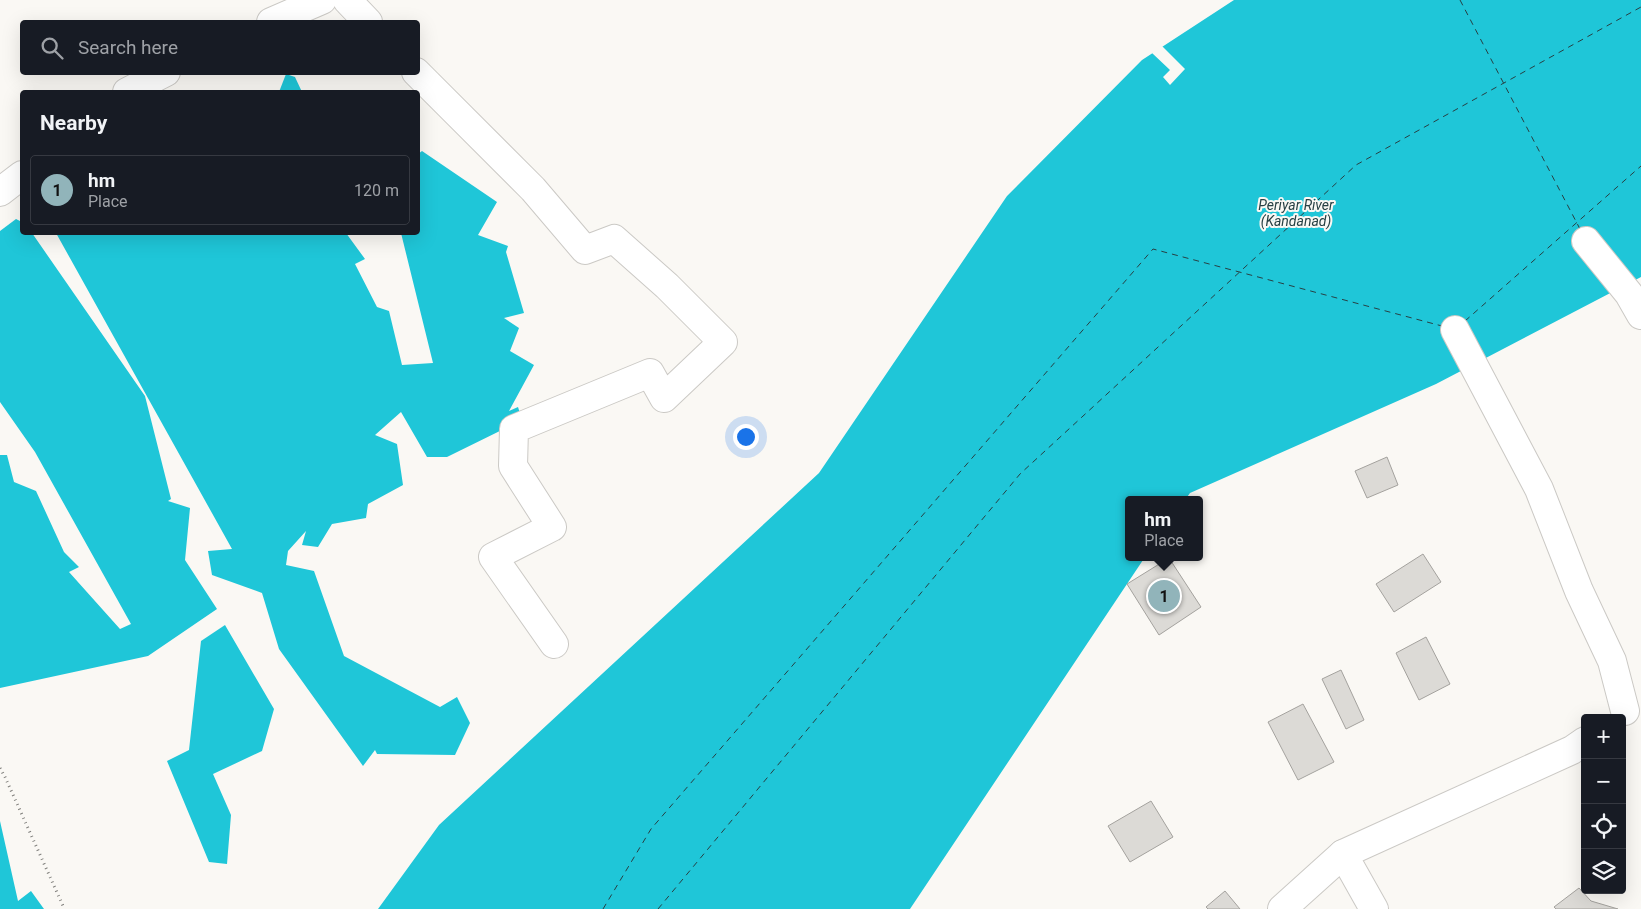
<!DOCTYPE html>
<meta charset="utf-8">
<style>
:root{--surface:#171b24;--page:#242831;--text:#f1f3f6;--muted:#9ea1a6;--line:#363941;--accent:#91b4ba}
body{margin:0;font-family:Roboto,sans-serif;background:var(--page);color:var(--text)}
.controls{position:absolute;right:15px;bottom:15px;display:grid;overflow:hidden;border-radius:5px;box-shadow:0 5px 20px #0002}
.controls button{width:45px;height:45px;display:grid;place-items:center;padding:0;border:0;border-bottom:1px solid var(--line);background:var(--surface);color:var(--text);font:25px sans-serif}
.you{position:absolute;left:745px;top:436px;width:18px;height:18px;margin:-12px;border:4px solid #fff;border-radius:50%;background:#1a73e8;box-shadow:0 0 0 8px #1a73e833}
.badge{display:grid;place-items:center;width:32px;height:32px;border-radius:50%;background:var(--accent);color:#111;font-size:16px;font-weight:700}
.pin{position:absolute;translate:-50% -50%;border:2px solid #fff;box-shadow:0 1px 5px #0006}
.popup{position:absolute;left:1125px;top:496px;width:78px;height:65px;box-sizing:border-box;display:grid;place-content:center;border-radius:5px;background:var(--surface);filter:drop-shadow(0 1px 4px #0005);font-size:16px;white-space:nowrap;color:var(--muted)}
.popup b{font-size:19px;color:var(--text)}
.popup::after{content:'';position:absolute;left:50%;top:100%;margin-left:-10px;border:10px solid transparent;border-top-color:var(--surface)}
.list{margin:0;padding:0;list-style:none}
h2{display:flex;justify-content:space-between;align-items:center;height:65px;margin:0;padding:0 20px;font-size:21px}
h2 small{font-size:16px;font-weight:400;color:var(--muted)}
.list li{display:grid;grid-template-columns:32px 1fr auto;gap:15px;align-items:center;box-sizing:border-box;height:70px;margin:0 10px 10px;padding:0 10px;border:1px solid var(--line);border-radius:5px}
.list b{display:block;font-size:19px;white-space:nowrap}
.list p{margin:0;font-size:16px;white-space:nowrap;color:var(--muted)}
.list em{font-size:16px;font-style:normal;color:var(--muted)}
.icon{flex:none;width:28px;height:28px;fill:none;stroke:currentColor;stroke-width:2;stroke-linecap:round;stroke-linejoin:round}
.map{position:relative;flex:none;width:1641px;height:909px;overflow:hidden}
.search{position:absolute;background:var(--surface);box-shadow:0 5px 20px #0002;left:20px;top:20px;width:400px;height:55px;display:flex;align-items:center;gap:12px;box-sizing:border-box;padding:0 18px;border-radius:5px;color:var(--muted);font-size:19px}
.panel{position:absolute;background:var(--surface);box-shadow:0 5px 20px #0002;left:20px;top:90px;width:400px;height:145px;border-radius:5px}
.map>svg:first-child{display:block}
</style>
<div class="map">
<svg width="1641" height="909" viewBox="0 0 1641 909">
<rect width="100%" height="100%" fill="#faf8f4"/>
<g fill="#1fc6d8">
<polygon points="1234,0 1641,0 1641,277 1436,384 1190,493 1185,500 1129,500 1129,557 1145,557 910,909 378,909 439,825 819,473 1007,196 1142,60"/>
<polygon points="286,74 295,77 302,92 279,92"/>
<polygon points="422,151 497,202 478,235 508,246 506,252 524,313 504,318 519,328 510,351 534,365 509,411 518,407 522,420 447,457 427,457 401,412 375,435 397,444 403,485 368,504 366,518 332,524 318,547 302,545 306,531 288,551 286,565 314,571 344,656 440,707 457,697 470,723 455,755 377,754 375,750 363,766 279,649 262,593 212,575 208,551 232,549 56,233 346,233 365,259 355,264 377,307 389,311 402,365 433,363 401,233 418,232 418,154"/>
<polygon points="16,219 22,222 22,232 32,233 145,396 171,499 168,501 190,508 185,560 217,609 148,656 0,688 0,455 7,455 14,482 36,491 64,552 79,567 69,572 120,629 131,624 35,452 0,402 0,231"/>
<polygon points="225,625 274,709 262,751 213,774 231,815 227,864 209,862 167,761 189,750 201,641"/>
<polygon points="0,821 18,901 31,891 44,909 0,909"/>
</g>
<polygon fill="#faf8f4" points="1161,45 1185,69 1170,85 1163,77 1170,70 1152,53"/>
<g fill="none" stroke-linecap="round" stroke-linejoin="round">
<g stroke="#274044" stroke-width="1" stroke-dasharray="6 5" stroke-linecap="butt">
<polyline points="1460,0 1580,229"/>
<polyline points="1465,321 1641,166"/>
<polyline points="603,909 651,829 1153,249 1442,326"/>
<polyline points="658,909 1020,474 1356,165 1641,7"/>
</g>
</g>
<g fill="#dcdad6" stroke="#a4a29e">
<polygon points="1387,457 1398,485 1367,498 1355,471"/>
<polygon points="1423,554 1441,582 1394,612 1376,584"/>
<polygon points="1169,558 1201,607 1159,635 1127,584"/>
<polygon points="1426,637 1450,684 1419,700 1396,653"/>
<polygon points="1341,670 1364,720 1346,729 1322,679"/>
<polygon points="1303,704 1334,762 1298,780 1268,722"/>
<polygon points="1151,801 1173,837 1130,862 1108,826"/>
<polygon points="1579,888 1591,901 1618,909 1556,909 1554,907"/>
<polygon points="1225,891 1240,909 1208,909 1206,907"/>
</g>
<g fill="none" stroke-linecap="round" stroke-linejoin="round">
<g stroke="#cbc9c5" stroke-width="30">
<g id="street">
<polyline points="347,0 368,22"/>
<polyline points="271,22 322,0"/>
<polyline points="416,72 533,189 585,250 614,239 667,286 723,342 664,398 650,373 514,429 513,466 552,527 493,557 554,644"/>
<polyline points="127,92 166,72"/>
<polyline points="0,192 22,175"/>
<polyline points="1455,330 1539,489 1579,591 1612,661 1625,711"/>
<polyline points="1343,854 1374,909"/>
<polyline points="1282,909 1343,854 1572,750 1585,741"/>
</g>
</g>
<g stroke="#cbc9c5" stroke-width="30">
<polyline id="secondary" points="1586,241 1629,294 1641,315"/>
</g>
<polyline stroke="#81807d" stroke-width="3" stroke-dasharray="1 4" stroke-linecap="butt" points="0,768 5,777 64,908"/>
<use href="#street" stroke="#fff" stroke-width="28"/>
<use href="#secondary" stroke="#fff" stroke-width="28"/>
</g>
<g text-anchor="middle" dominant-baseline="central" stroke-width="4" stroke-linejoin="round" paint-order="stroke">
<g font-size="14" font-style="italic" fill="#274044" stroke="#faf8f4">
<text x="1296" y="205">Periyar River<tspan x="1296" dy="16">(Kandanad)</tspan></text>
</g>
</g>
</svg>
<div class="controls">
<button>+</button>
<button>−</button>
<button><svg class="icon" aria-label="locate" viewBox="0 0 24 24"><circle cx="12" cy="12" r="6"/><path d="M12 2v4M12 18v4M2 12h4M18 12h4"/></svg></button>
<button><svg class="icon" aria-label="layers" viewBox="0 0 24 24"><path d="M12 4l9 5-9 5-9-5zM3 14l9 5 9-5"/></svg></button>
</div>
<div class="you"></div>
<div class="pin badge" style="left:1164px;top:596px">1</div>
<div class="popup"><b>hm</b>Place</div>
<div class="search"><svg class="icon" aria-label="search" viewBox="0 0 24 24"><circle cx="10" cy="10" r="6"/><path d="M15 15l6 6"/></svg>Search here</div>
<section class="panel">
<h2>Nearby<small></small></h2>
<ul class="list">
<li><span class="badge">1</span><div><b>hm</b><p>Place</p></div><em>120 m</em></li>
</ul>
</section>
</div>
